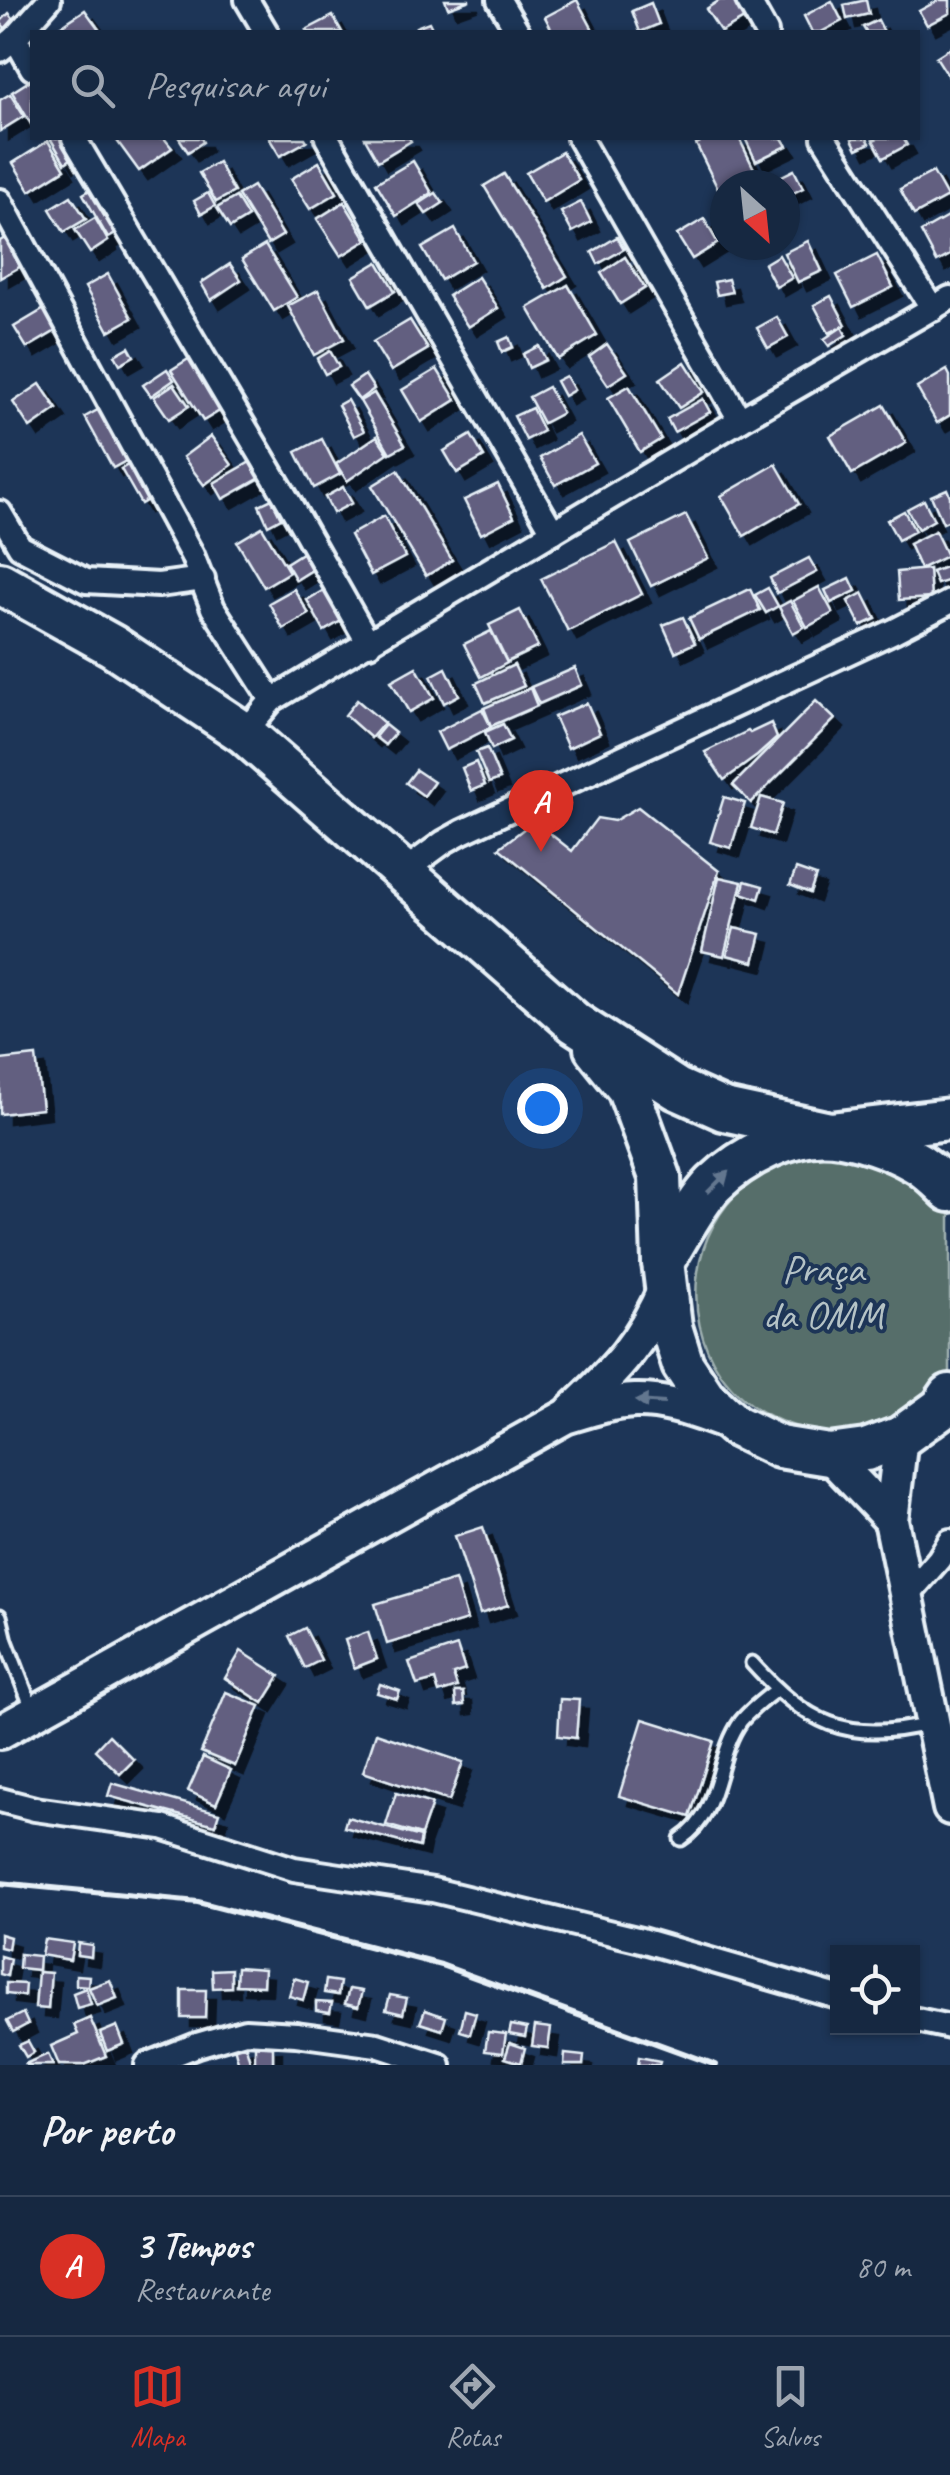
<!DOCTYPE html>
<html lang="pt">
<meta charset="utf-8">
<style>
:root{--surface:#162841;--page:#1f3048;--text:#f1f3f6;--muted:#9ea6b1;--line:#35445a;--accent:#d93025}
body{margin:0;font-family:Caveat,sans-serif;background:var(--page);color:var(--text)}
.controls{position:absolute;right:30px;bottom:30px;display:grid;overflow:hidden;border-radius:0px;box-shadow:0 2px 8px #0004}
.controls button{width:90px;height:90px;display:grid;place-items:center;padding:0;border:0;border-bottom:2px solid var(--line);background:var(--surface);color:var(--text);font:50px sans-serif}
.compass{position:absolute;left:710px;top:170px;width:90px;height:90px;border-radius:50%;background:var(--surface);box-shadow:0 2px 8px #0004;rotate:153deg}
.you{position:absolute;left:542px;top:1108px;width:35px;height:35px;margin:-25px;border:8px solid #fff;border-radius:50%;background:#1a73e8;box-shadow:0 0 0 15px #1a73e833}
.badge{display:grid;place-items:center;width:65px;height:65px;border-radius:50%;background:var(--accent);color:#fff;font-size:32px;font-weight:700}
.pin{position:absolute;translate:-50% -82px;filter:drop-shadow(0 2px 5px #0008)}
.pin::after{content:'';position:absolute;top:52px;width:35px;height:30px;background:inherit;clip-path:polygon(0 0,100% 0,50% 100%)}
.list{margin:0;padding:0;list-style:none}
h2{display:flex;justify-content:space-between;align-items:center;height:130px;margin:0;padding:0 40px;font-size:42px}
h2 small{font-size:32px;font-weight:400;color:var(--muted)}
.list li{display:grid;grid-template-columns:65px 1fr auto;gap:30px;align-items:center;box-sizing:border-box;height:140px;padding:0 40px;border-top:2px solid var(--line)}
.list b{display:block;font-size:38px;white-space:nowrap}
.list p{margin:0;font-size:32px;white-space:nowrap;color:var(--muted)}
.list em{font-size:32px;font-style:normal;color:var(--muted)}
.icon{flex:none;width:55px;height:55px;fill:none;stroke:currentColor;stroke-width:2;stroke-linecap:round;stroke-linejoin:round}
.map{position:relative;flex:none;width:950px;height:2065px;overflow:hidden}
.search{position:absolute;background:var(--surface);box-shadow:0 2px 8px #0004;left:30px;right:30px;top:30px;height:110px;display:flex;align-items:center;gap:25px;box-sizing:border-box;padding:0 35px;border-radius:0px;color:var(--muted);font-size:38px}
.sheet{height:270px;background:var(--surface)}
nav{display:flex;justify-content:space-around;align-items:center;box-sizing:border-box;height:140px;border-top:2px solid var(--line);background:var(--surface);font-size:28px;color:var(--muted)}
nav a{display:grid;justify-items:center;gap:5px}
nav .on{color:var(--accent)}
.map>svg:first-child{display:block}
</style>
<div class="map">
<svg width="950" height="2065" viewBox="0 0 950 2065">
<defs>
<filter id="shadow"><feDropShadow dx="9" dy="9" stdDeviation="0" flood-color="#0009"/></filter>
</defs>
<rect width="100%" height="100%" fill="#1d3557"/>
<filter id="ink" filterUnits="userSpaceOnUse"><feTurbulence type="fractalNoise" baseFrequency=".01" numOctaves="2"/><feDisplacementMap in="SourceGraphic" scale="20" xChannelSelector="R" yChannelSelector="G"/><feConvolveMatrix kernelMatrix="1 2 1 2 8 2 1 2 1" color-interpolation-filters="sRGB"/></filter>
<g filter="url(#ink)">
<path fill="#566e6a" stroke="#9fb0b1" stroke-width="2.5" d="M857,1150L903,1164L950,1206V1377C935,1388 898,1421 882,1426C825,1445 754,1423 720,1373C680,1314 692,1231 745,1186C763,1170 787,1156 812,1152C826,1150 842,1151 857,1150Z"/>
<g fill="#625f80" stroke="#e8f1f8" stroke-width="2.5" filter="url(#shadow)">
<polygon points="445,0 470,0 448,8"/>
<polygon points="577,0 594,32 553,32 545,17"/>
<polygon points="720,0 739,0 749,16 721,32 706,9"/>
<polygon points="866,0 869,14 847,19 844,5"/>
<polygon points="939,0 950,0 950,13 927,25 919,11"/>
<polygon points="832,1 842,21 821,32 812,32 804,16"/>
<polygon points="651,3 659,24 640,32 632,11"/>
<polygon points="85,10 101,32 52,32"/>
<polygon points="9,13 19,25 10,34 0,22"/>
<polygon points="333,16 342,32 308,32 306,30"/>
<polygon points="878,20 884,32 866,32 863,27"/>
<polygon points="429,22 434,32 418,32 416,27"/>
<polygon points="950,48 950,79 936,57"/>
<polygon points="31,80 32,82 32,126 12,92"/>
<polygon points="10,94 24,116 0,131 0,100"/>
<polygon points="50,138 66,138 77,155 65,163"/>
<polygon points="115,138 164,138 172,148 139,171"/>
<polygon points="179,138 201,138 203,142 188,152"/>
<polygon points="269,138 305,138 307,141 280,156"/>
<polygon points="365,138 409,138 411,141 378,161"/>
<polygon points="709,138 739,138 755,171 718,189 696,144"/>
<polygon points="745,138 782,138 787,146 756,161"/>
<polygon points="854,138 867,138 870,143 857,149 852,139"/>
<polygon points="878,138 903,138 907,145 883,158 873,140"/>
<polygon points="48,141 65,169 30,191 13,163"/>
<polygon points="562,152 579,180 543,202 526,173"/>
<polygon points="413,161 432,193 396,216 376,183"/>
<polygon points="218,162 234,192 216,202 199,173"/>
<polygon points="319,162 337,193 310,209 291,179"/>
<polygon points="794,170 803,188 785,197 785,185 772,185 770,182"/>
<polygon points="933,172 947,197 914,215 900,189"/>
<polygon points="504,174 567,276 547,289 484,186"/>
<polygon points="253,186 283,235 268,244 238,195"/>
<polygon points="95,187 121,231 108,238 83,194"/>
<polygon points="208,193 215,206 201,214 194,201"/>
<polygon points="436,193 443,203 426,214 419,204"/>
<polygon points="71,196 86,219 64,232 50,209"/>
<polygon points="236,197 248,217 230,228 217,208"/>
<polygon points="344,202 367,240 341,256 317,219"/>
<polygon points="581,202 591,222 572,232 561,212"/>
<polygon points="949,216 950,255 937,262 921,232"/>
<polygon points="95,218 108,241 90,253 75,230"/>
<polygon points="704,219 718,243 692,259 677,235"/>
<polygon points="455,229 473,261 441,280 422,248"/>
<polygon points="617,237 624,249 598,264 592,252"/>
<polygon points="5,238 21,266 0,278 0,241"/>
<polygon points="808,241 822,271 798,282 784,253"/>
<polygon points="265,245 297,297 274,311 242,259"/>
<polygon points="779,255 792,278 776,287 764,264"/>
<polygon points="877,255 893,287 853,307 837,275"/>
<polygon points="625,257 645,288 620,304 601,273"/>
<polygon points="378,262 395,291 370,306 353,277"/>
<polygon points="230,264 241,280 211,300 201,283"/>
<polygon points="108,274 132,318 109,331 85,287"/>
<polygon points="478,277 498,308 468,327 448,296"/>
<polygon points="728,279 732,292 717,295 714,282"/>
<polygon points="568,285 597,335 558,359 528,308"/>
<polygon points="318,290 344,339 314,355 288,306"/>
<polygon points="831,296 846,325 829,333 814,305"/>
<polygon points="46,308 59,329 27,348 14,327"/>
<polygon points="777,317 788,337 768,348 757,328"/>
<polygon points="410,320 428,349 391,371 373,342"/>
<polygon points="842,327 846,335 829,346 824,339"/>
<polygon points="509,337 513,347 502,352 498,342"/>
<polygon points="607,344 627,373 608,385 589,357"/>
<polygon points="539,346 546,360 529,368 523,354"/>
<polygon points="129,347 134,356 120,364 115,355"/>
<polygon points="330,351 339,367 325,374 317,359"/>
<polygon points="190,358 221,410 203,421 171,370"/>
<polygon points="685,362 704,392 679,408 660,379"/>
<polygon points="167,369 174,380 151,396 143,385"/>
<polygon points="437,369 456,400 421,422 402,390"/>
<polygon points="947,370 950,376 950,415 937,423 917,388"/>
<polygon points="365,375 374,389 359,400 349,386"/>
<polygon points="566,376 574,390 564,396 556,381"/>
<polygon points="40,384 57,409 30,428 13,402"/>
<polygon points="174,384 189,406 169,419 154,397"/>
<polygon points="629,386 661,439 640,452 608,398"/>
<polygon points="548,387 562,413 543,423 529,397"/>
<polygon points="374,393 405,445 390,453 360,401"/>
<polygon points="703,399 710,412 674,432 667,419"/>
<polygon points="347,400 364,431 354,436 338,405"/>
<polygon points="884,405 906,443 852,474 830,436"/>
<polygon points="105,406 133,457 113,468 85,417"/>
<polygon points="532,408 543,431 526,440 514,416"/>
<polygon points="471,435 484,457 457,473 444,451"/>
<polygon points="579,435 595,463 555,485 540,458"/>
<polygon points="211,436 232,465 204,485 183,457"/>
<polygon points="377,436 388,453 347,481 336,464"/>
<polygon points="322,439 340,474 314,488 296,452"/>
<polygon points="135,461 155,495 141,504 121,469"/>
<polygon points="252,461 262,477 223,499 214,483"/>
<polygon points="776,464 799,504 744,536 721,496"/>
<polygon points="398,470 452,560 426,576 372,486"/>
<polygon points="498,484 514,517 481,534 464,500"/>
<polygon points="343,487 352,503 333,513 325,497"/>
<polygon points="947,489 950,496 950,520 943,523 931,496"/>
<polygon points="272,499 281,518 268,525 259,505"/>
<polygon points="924,500 934,520 918,529 907,509"/>
<polygon points="904,511 915,531 898,540 887,520"/>
<polygon points="686,515 708,558 651,586 630,543"/>
<polygon points="384,516 405,557 371,575 350,535"/>
<polygon points="262,527 289,572 264,587 237,542"/>
<polygon points="935,531 947,556 920,569 909,544"/>
<polygon points="616,542 642,594 568,631 541,579"/>
<polygon points="305,551 315,568 296,580 286,563"/>
<polygon points="809,558 817,572 777,593 770,578"/>
<polygon points="950,565 950,580 937,584 932,572"/>
<polygon points="929,569 931,598 899,600 897,572"/>
<polygon points="850,578 856,591 831,603 825,590"/>
<polygon points="819,587 833,613 807,627 793,601"/>
<polygon points="768,588 778,606 766,613 755,595"/>
<polygon points="294,589 309,614 283,629 269,603"/>
<polygon points="750,589 760,610 699,639 689,618"/>
<polygon points="324,590 341,621 324,631 307,600"/>
<polygon points="863,593 876,619 861,626 848,601"/>
<polygon points="790,601 804,627 793,633 779,607"/>
<polygon points="520,610 538,647 507,662 489,625"/>
<polygon points="683,617 695,643 675,652 663,625"/>
<polygon points="491,631 507,663 481,677 464,644"/>
<polygon points="514,665 524,686 485,703 476,683"/>
<polygon points="416,667 434,698 409,712 391,681"/>
<polygon points="446,668 459,695 444,703 431,676"/>
<polygon points="575,668 582,685 539,704 531,687"/>
<polygon points="530,688 537,706 491,726 484,708"/>
<polygon points="357,700 384,723 371,738 345,715"/>
<polygon points="816,701 835,719 751,803 733,785"/>
<polygon points="587,703 600,733 568,748 554,717"/>
<polygon points="482,709 491,727 446,750 437,732"/>
<polygon points="771,723 777,738 757,756 724,780 705,752 748,731 750,733"/>
<polygon points="503,724 511,740 492,749 485,732"/>
<polygon points="385,725 395,733 385,745 375,737"/>
<polygon points="487,748 500,779 489,783 476,752"/>
<polygon points="476,762 485,785 471,791 462,768"/>
<polygon points="416,770 434,782 424,796 406,783"/>
<polygon points="724,797 745,803 731,848 710,842"/>
<polygon points="761,797 783,803 773,835 751,828"/>
<polygon points="638,807 719,871 678,994 499,848 534,821 572,851 597,818 614,821"/>
<polygon points="796,869 816,876 810,893 790,885"/>
<polygon points="719,877 742,882 724,956 702,951"/>
<polygon points="745,881 763,886 759,899 742,893"/>
<polygon points="734,928 761,934 754,962 727,955"/>
<polygon points="36,1056 42,1109 0,1114 0,1060"/>
<polygon points="483,1527 508,1605 480,1614 455,1536"/>
<polygon points="455,1580 467,1620 387,1644 375,1604"/>
<polygon points="305,1628 321,1660 305,1668 289,1636"/>
<polygon points="368,1632 377,1659 354,1668 345,1640"/>
<polygon points="457,1646 465,1670 453,1674 457,1687 439,1693 435,1680 417,1685 409,1662"/>
<polygon points="241,1651 280,1676 263,1703 225,1678"/>
<polygon points="380,1684 400,1691 397,1699 377,1693"/>
<polygon points="226,1692 260,1706 235,1766 201,1752"/>
<polygon points="455,1692 463,1692 464,1705 456,1706"/>
<polygon points="560,1699 579,1700 576,1738 558,1736"/>
<polygon points="643,1719 714,1741 690,1817 619,1796"/>
<polygon points="376,1733 463,1762 449,1801 363,1772"/>
<polygon points="109,1735 134,1760 120,1774 95,1750"/>
<polygon points="203,1757 231,1770 216,1804 188,1791"/>
<polygon points="112,1783 219,1813 215,1825 108,1796"/>
<polygon points="396,1793 432,1804 421,1835 386,1825"/>
<polygon points="347,1817 421,1837 419,1847 344,1827"/>
<polygon points="0,1934 10,1937 8,1949 0,1947"/>
<polygon points="44,1939 73,1943 70,1960 41,1955"/>
<polygon points="78,1943 92,1945 91,1957 77,1955"/>
<polygon points="20,1954 39,1956 38,1970 19,1968"/>
<polygon points="0,1956 10,1959 7,1976 0,1974"/>
<polygon points="237,1967 264,1969 263,1986 236,1985"/>
<polygon points="231,1969 231,1987 213,1988 212,1970"/>
<polygon points="38,1972 51,1973 48,2009 35,2008"/>
<polygon points="76,1975 89,1976 88,1986 76,1985"/>
<polygon points="294,1978 308,1982 303,2000 289,1996"/>
<polygon points="110,1980 117,1998 97,2006 89,1988"/>
<polygon points="326,1980 340,1982 338,1995 324,1993"/>
<polygon points="6,1983 25,1984 24,1996 6,1994"/>
<polygon points="86,1988 91,2004 77,2008 73,1993"/>
<polygon points="349,1989 362,1991 358,2007 345,2004"/>
<polygon points="182,1990 206,1990 205,2018 182,2018"/>
<polygon points="390,1995 407,1998 403,2014 386,2010"/>
<polygon points="316,2002 332,2003 330,2013 316,2011"/>
<polygon points="425,2010 446,2017 442,2030 420,2023"/>
<polygon points="465,2010 476,2013 470,2034 460,2031"/>
<polygon points="23,2013 28,2024 13,2032 7,2021"/>
<polygon points="90,2018 106,2056 84,2065 59,2065 51,2046 78,2034 74,2025"/>
<polygon points="511,2025 527,2028 525,2037 509,2034"/>
<polygon points="117,2026 124,2044 107,2051 100,2033"/>
<polygon points="535,2026 551,2028 548,2048 532,2046"/>
<polygon points="488,2032 506,2034 503,2053 485,2051"/>
<polygon points="28,2041 34,2052 26,2057 19,2045"/>
<polygon points="245,2043 251,2065 239,2065 234,2046"/>
<polygon points="510,2043 525,2048 521,2063 505,2058"/>
<polygon points="273,2044 273,2065 255,2065 255,2045"/>
<polygon points="48,2054 53,2065 26,2065 25,2064"/>
<polygon points="565,2054 584,2056 583,2065 564,2065"/>
<polygon points="639,2057 660,2061 659,2065 638,2065"/>
</g>
<g fill="none" stroke-linecap="round" stroke-linejoin="round">
<g stroke="#e8f1f8" stroke-width="19">
<g id="lane">
<polyline points="0,1616 6,1641 33,1711"/>
<path d="M752,1663C806,1723 847,1744 928,1724"/>
<path d="M681,1839C722,1813 715,1756 741,1721C751,1709 764,1699 776,1690"/>
</g>
</g>
<g stroke="#e8f1f8" stroke-width="30">
<g id="street">
<polyline points="247,0 266,32"/>
<polyline points="499,0 518,32"/>
<polyline points="748,0 766,32"/>
<polyline points="15,38 32,68"/>
<polyline points="0,50 15,38 49,0"/>
<polyline points="74,138 290,504 369,644"/>
<polyline points="327,138 553,532"/>
<polyline points="579,138 740,420"/>
<polyline points="824,138 933,309"/>
<polyline points="0,201 192,555 213,608 272,700"/>
<polyline points="0,513 20,547 86,581 159,585 203,579"/>
<polyline points="244,733 272,700 740,420 950,298"/>
<polyline points="403,872 444,842 462,832 894,631 950,602"/>
<polyline points="905,1598 939,1559 950,1541"/>
<polyline points="0,1800 35,1809 162,1827 294,1869 433,1890 641,1940 838,1997"/>
<polyline points="912,2019 950,2027"/>
<polyline points="147,2065 197,2045 245,2031 296,2034 377,2045 439,2065"/>
</g>
</g>
<g stroke="#e8f1f8" stroke-width="40">
<g id="secondary">
<path d="M572,1411C617,1369 642,1343 666,1286"/>
<polyline points="901,1437 891,1520 950,1808"/>
<polyline points="829,1455 891,1520"/>
<path d="M0,1732L565,1417C588,1410 611,1402 635,1401C668,1400 698,1413 728,1423"/>
</g>
</g>
<g stroke="#e8f1f8" stroke-width="48">
<g id="highway">
<polyline points="0,583 113,646 244,733 575,1023 677,1089 724,1110 830,1133 950,1119"/>
<polyline points="595,1048 628,1089 660,1177 663,1262 671,1327 683,1365 705,1398 734,1425 779,1447 829,1455 866,1450 901,1437 941,1408 950,1395"/>
<path d="M663,1262C677,1240 696,1202 714,1184C742,1157 793,1129 833,1134C860,1137 891,1148 914,1161C928,1168 939,1181 950,1191"/>
</g>
</g>
<use href="#lane" stroke="#1d3557" stroke-width="11"/>
<use href="#street" stroke="#1d3557" stroke-width="22"/>
<use href="#secondary" stroke="#1d3557" stroke-width="32"/>
<use href="#highway" stroke="#1d3557" stroke-width="40"/>
<polyline stroke="#e8f1f8" stroke-width="6" points="0,1883 198,1902 441,1965 716,2065"/>
</g>
<defs><path id="oneway-solid" d="M-6-.8H1V-3.2L6.5 0L1 3.2V.8H-6Z" transform="scale(2.5)"/></defs>
<g fill="#64778f">
<use href="#oneway-solid" transform="translate(718 1182) rotate(-45)"/>
<use href="#oneway-solid" transform="translate(650 1402) rotate(-176)"/>
</g>
</g>
<g text-anchor="middle" dominant-baseline="central" stroke-width="8" stroke-linejoin="round" paint-order="stroke">
<g font-size="40" fill="#b5c3c6" stroke="#1d3557">
<text x="823" y="1269">Praça<tspan x="823" dy="46">da OMM</tspan></text>
</g>
</g>
</svg>
<div class="controls">
<button><svg class="icon" aria-label="locate" viewBox="0 0 24 24"><circle cx="12" cy="12" r="6"/><path d="M12 2v4M12 18v4M2 12h4M18 12h4"/></svg></button>
</div>
<svg class="compass" viewBox="-18 -18 36 36"><path d="M0-13l5 13h-10z" fill="#e53935"/><path d="M0 13l5-13h-10z" fill="#9ea6b1"/></svg>
<div class="you"></div>
<div class="pin badge" style="left:541px;top:852px">A</div>
<div class="search"><svg class="icon" aria-label="search" viewBox="0 0 24 24"><circle cx="10" cy="10" r="6"/><path d="M15 15l6 6"/></svg>Pesquisar aqui</div>
</div>
<section class="sheet">
<h2>Por perto<small></small></h2>
<ul class="list">
<li><span class="badge">A</span><div><b>3 Tempos</b><p>Restaurante</p></div><em>80 m</em></li>
</ul>
</section>
<nav>
<a class="on"><svg class="icon" aria-label="map" viewBox="0 0 24 24"><path d="M3 6l6-2 6 2 6-2v14l-6 2-6-2-6 2zM9 4v14M15 6v14"/></svg>Mapa</a>
<a><svg class="icon" aria-label="directions" viewBox="0 0 24 24"><path d="M12 3l9 9-9 9-9-9zM9 14v-3h6M13 9l2 2-2 2"/></svg>Rotas</a>
<a><svg class="icon" aria-label="saved" viewBox="0 0 24 24"><path d="M7 4h10v16l-5-4-5 4z"/></svg>Salvos</a>
</nav>
